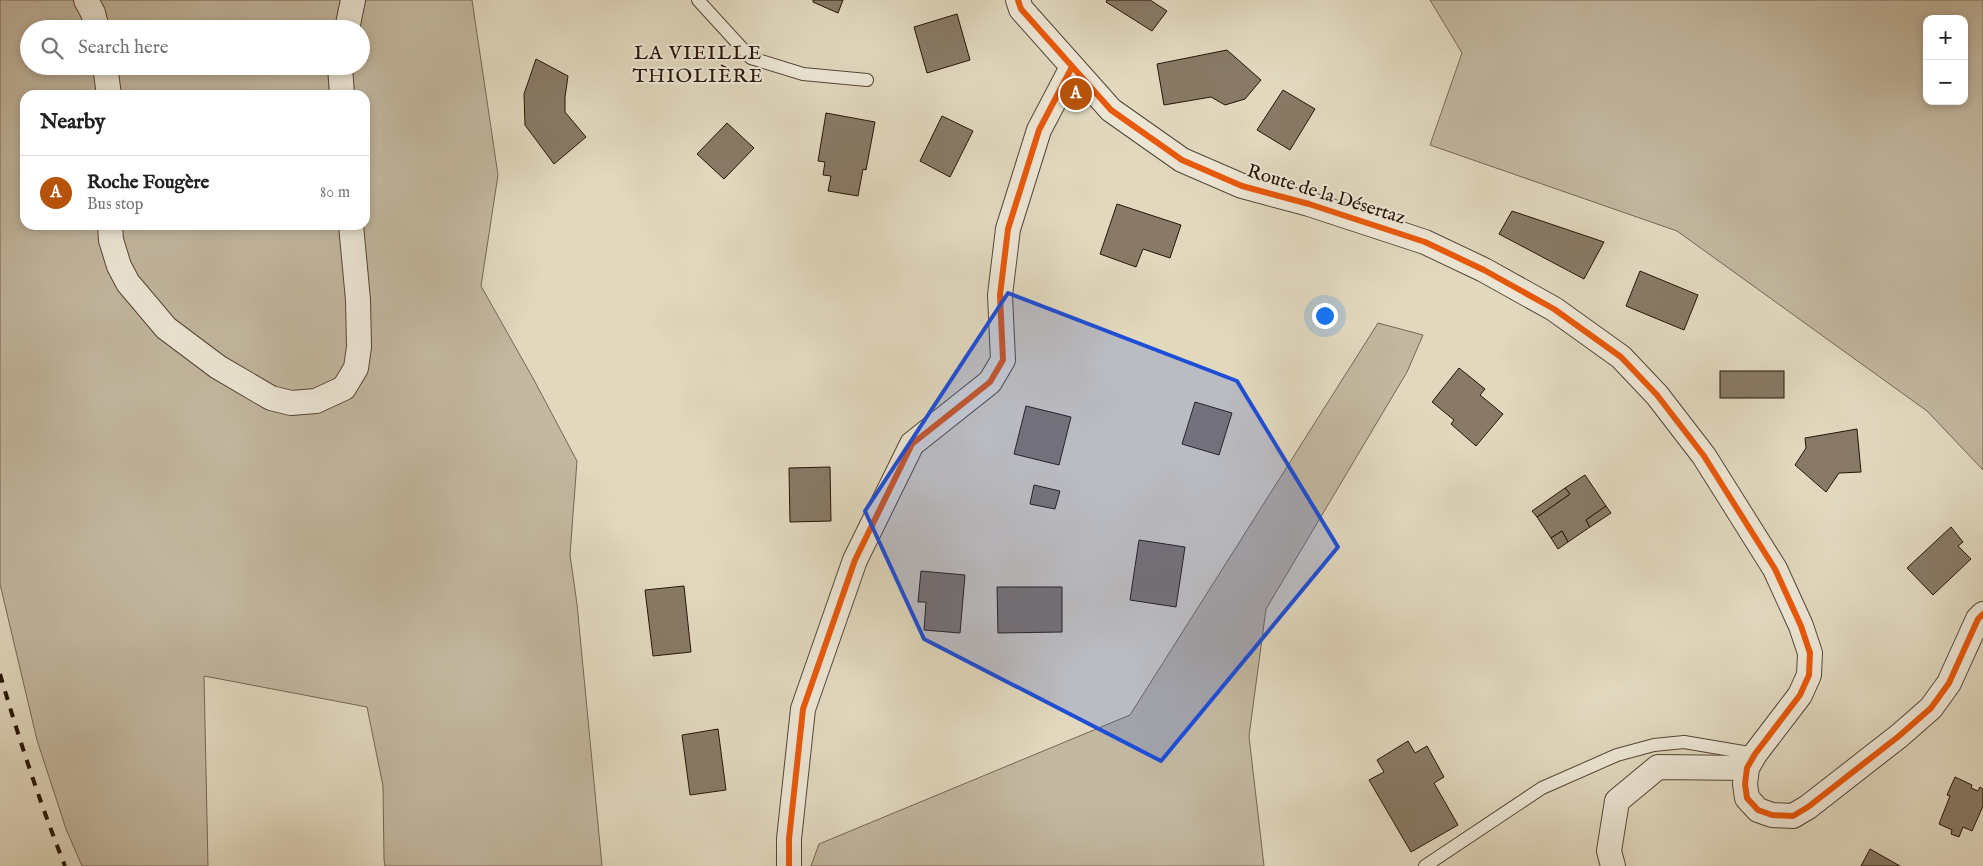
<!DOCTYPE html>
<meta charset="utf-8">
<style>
:root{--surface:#fff;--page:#f6f6f6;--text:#202124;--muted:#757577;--line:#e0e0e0;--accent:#b45309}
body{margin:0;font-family:"IM FELL English",serif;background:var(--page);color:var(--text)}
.controls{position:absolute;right:15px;top:15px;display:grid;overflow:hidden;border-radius:10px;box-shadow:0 2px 8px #0003}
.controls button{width:45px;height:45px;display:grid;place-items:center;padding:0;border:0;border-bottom:1px solid var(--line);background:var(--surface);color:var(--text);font:25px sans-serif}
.you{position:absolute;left:1324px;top:315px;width:18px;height:18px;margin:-12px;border:4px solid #fff;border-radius:50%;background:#1a73e8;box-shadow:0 0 0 8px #1a73e833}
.badge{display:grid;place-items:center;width:32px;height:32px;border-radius:50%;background:var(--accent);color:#fff;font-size:16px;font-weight:700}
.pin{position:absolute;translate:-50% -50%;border:2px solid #fff;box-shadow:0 1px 5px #0006}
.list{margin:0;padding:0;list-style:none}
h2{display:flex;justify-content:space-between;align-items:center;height:65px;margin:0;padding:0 20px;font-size:21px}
h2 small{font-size:16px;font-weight:400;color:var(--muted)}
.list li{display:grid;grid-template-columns:32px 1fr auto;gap:15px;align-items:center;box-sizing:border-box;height:75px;padding:0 20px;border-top:1px solid var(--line)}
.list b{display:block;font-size:19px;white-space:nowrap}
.list p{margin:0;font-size:16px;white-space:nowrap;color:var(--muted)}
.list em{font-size:16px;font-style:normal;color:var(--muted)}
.icon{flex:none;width:28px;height:28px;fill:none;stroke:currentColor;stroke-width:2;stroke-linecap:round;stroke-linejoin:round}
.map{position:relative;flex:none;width:1983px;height:866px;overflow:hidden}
.search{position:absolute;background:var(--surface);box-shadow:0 2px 8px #0003;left:20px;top:20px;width:350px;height:55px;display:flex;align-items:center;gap:12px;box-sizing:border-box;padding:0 18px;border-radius:28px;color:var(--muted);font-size:19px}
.panel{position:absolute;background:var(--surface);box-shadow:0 2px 8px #0003;left:20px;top:90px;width:350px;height:140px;border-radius:15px}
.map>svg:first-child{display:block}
</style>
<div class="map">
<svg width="1983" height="866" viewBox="0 0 1983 866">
<rect width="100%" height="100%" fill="#e1d8be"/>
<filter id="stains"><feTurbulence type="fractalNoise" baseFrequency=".004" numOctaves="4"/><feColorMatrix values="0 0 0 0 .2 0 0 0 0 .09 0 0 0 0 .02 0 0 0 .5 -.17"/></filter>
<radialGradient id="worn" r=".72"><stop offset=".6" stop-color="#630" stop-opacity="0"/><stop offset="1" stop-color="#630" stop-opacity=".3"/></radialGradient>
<g fill="#c2b79f" stroke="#756653" fill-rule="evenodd">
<path d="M0,0H472L498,175L481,286L534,380L577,461L570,555L577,604L602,866H385L384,860L383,786L367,707L204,676L208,866H82L66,829L37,740L0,584ZM29,29H361V66H29ZM25,95H365V225H25Z"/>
<path d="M1430,0H1983V470L1927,411L1677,231L1430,145L1462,53ZM1927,19H1964V101H1927Z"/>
<polygon points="1378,323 1423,335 1407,372 1266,609 1249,736 1264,866 811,866 819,844 1130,715"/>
</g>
<g fill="#887a66" stroke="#281407">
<polygon points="813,0 843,0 838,13 813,2"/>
<polygon points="1107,0 1150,0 1167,11 1152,31 1106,2"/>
<polygon points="957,14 970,60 927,73 914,27"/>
<polygon points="1227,50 1261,80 1245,99 1225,105 1211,97 1164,105 1157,64"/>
<polygon points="536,59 568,76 565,97 565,112 586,137 554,164 525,125 524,94"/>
<polygon points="1283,90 1315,109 1290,150 1257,130"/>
<polygon points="826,113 875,122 866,170 863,169 858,196 828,191 831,176 823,175 825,162 818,161"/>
<polygon points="942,116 973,131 950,177 920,161"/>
<polygon points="727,123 754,148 724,179 697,154"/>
<polygon points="1117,204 1181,225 1170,258 1143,249 1136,267 1100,254"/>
<polygon points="1512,211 1604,242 1584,279 1499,234"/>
<polygon points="1640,271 1698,295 1684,330 1626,306"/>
<polygon points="1459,368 1485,389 1480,395 1503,414 1476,446 1451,424 1454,420 1432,402"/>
<rect x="1720" y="371" width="64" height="27"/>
<polygon points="1195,402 1232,413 1219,455 1182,444"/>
<polygon points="1026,406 1071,417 1059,465 1014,454"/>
<polygon points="1857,429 1861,472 1839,473 1826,492 1795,465 1806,448 1805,438"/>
<polygon points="830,467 831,521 790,522 789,468"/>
<polygon points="1585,475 1606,506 1586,520 1590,527 1568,542 1562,531 1551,538 1537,517 1570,494 1565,488"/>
<polygon points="1034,485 1060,491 1055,509 1030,504"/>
<polygon points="1565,488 1570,494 1537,517 1532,511"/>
<polygon points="1606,506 1611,513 1590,527 1586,520"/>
<polygon points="1951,527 1963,542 1958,546 1971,559 1933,595 1907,568"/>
<polygon points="1562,531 1568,542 1558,549 1551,538"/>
<polygon points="1139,540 1185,547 1176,607 1130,600"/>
<polygon points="921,571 965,575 960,633 924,630 926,602 918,602"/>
<polygon points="684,586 691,652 653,656 645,590"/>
<polygon points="997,587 1062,587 1062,632 998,633"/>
<polygon points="718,729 726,790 690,795 682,735"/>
<polygon points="1408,741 1415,753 1427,746 1444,777 1434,783 1458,825 1411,852 1369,780 1384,772 1377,760"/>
<polygon points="1955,777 1972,785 1971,788 1978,791 1980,787 1983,789 1983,806 1972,831 1963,827 1959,837 1951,834 1952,830 1939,824 1950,796 1947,795"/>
<polygon points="1870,849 1900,866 1861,866"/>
</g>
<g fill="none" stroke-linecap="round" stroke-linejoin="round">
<g stroke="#564535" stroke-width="14">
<g id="lane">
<polyline points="698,0 751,58 803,74 867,80"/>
<polyline points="1425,866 1542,788 1617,755 1654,745 1684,742 1755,754"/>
</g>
</g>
<g stroke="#564535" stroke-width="26">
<g id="street">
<polyline points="86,0 93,13 97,29"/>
<polyline points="1018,0 1021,9 1111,110 1182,160 1242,186 1309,204 1425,242 1484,270 1554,309 1621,357 1657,395 1704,456 1775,569 1801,626 1810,653 1809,675 1800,695 1755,754 1747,768 1745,784 1747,798 1758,810 1772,815 1793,816 1808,807 1899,736 1931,708 1949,683 1978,619 1983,614"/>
<polyline points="347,29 353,0"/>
<polyline points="105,66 109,95"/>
<polyline points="340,66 342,95"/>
<polyline points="110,225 111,240 119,266 128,283 166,328 218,367 271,398 291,403 316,401 344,388 356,368 359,347 358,300 351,225"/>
<polyline points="789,866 789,839 803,709 855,560 912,444 990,382 1003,360 1000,295 1008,229 1039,130 1072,67"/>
<polyline points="1613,866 1609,851 1617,801 1658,767 1747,768"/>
</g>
</g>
<use href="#lane" stroke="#ece6d5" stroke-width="12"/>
<use href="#street" stroke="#ece6d5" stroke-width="24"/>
<path stroke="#281407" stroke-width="4" stroke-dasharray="9 9" stroke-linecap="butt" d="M0,674C19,739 40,803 65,866"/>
<g stroke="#ece6d5" stroke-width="9">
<g id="cycleway">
<polyline points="1018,0 1021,9 1111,110 1182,160 1242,186 1309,204 1425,242 1484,270 1554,309 1621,357 1657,395 1704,456 1775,569 1801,626 1810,653 1809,675 1800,695 1755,754 1747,768 1745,784 1747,798 1758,810 1772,815 1793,816 1808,807 1899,736 1931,708 1949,683 1978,619 1983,614"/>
<polyline points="789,866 789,839 803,709 855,560 912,444 990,382 1003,360 1000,295 1008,229 1039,130 1072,67"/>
</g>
</g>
<use href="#cycleway" stroke="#e8590c" stroke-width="6"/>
</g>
<path fill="#1d4ed8" fill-opacity="0.2" stroke="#1d4ed8" stroke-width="4" stroke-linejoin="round" d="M1008,293L1237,381L1338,547L1161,761L924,639L865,511Z"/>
<g text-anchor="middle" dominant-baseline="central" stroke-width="4" stroke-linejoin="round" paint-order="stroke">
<g font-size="19" fill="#281407" stroke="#ece6d5">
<text transform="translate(1326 195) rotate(17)">Route de la Désertaz</text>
</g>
<g font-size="20" letter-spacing="1" fill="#281407" stroke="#ece6d5">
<text x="698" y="53">LA VIEILLE<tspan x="698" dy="23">THIOLIÈRE</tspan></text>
</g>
</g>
<rect width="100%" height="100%" filter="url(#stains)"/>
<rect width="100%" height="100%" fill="url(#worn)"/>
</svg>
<div class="controls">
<button>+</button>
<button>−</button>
</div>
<div class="you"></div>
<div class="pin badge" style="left:1076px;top:94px">A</div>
<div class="search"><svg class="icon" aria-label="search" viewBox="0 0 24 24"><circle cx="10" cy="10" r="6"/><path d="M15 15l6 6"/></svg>Search here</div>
<section class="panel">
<h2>Nearby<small></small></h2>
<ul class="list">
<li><span class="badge">A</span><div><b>Roche Fougère</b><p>Bus stop</p></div><em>80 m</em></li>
</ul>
</section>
</div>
